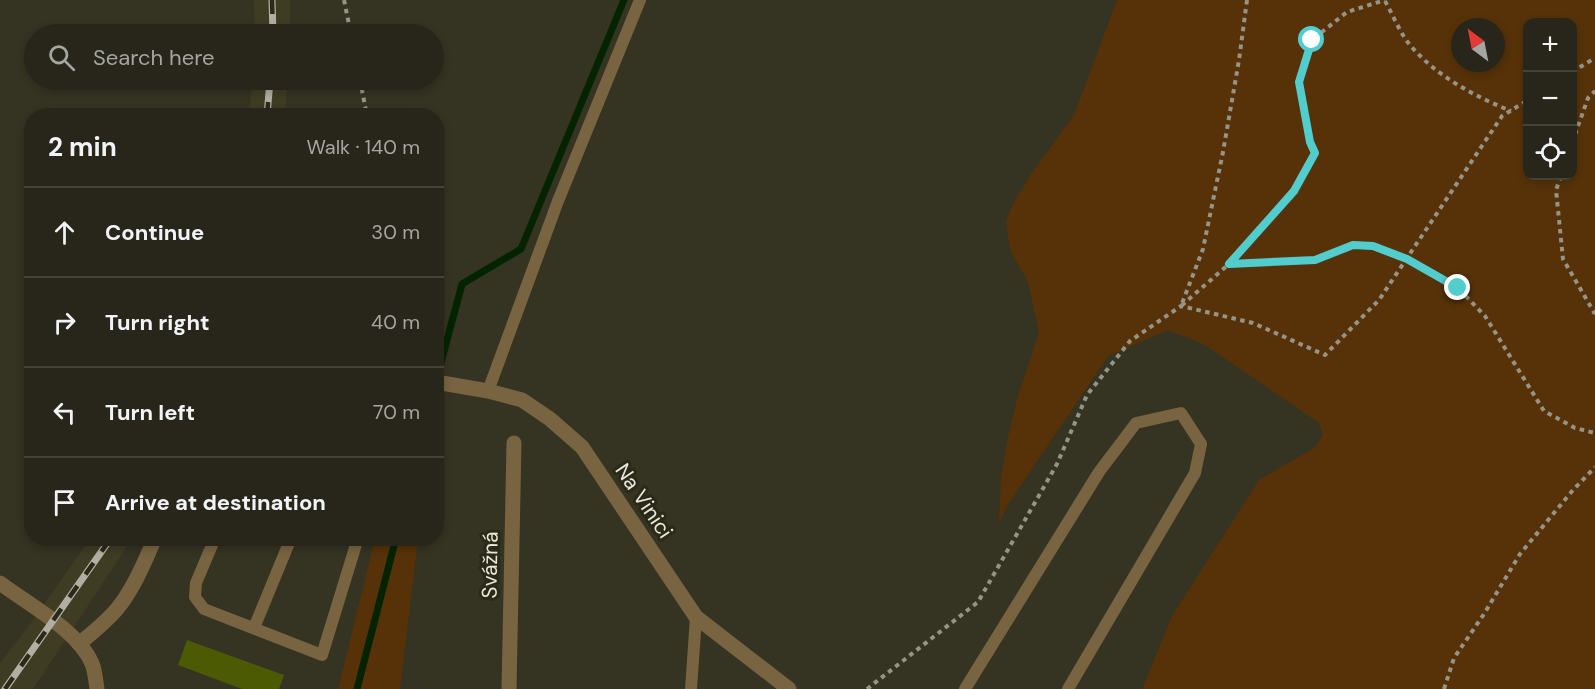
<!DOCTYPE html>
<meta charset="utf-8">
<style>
:root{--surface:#28261a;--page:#343227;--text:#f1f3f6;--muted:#a5a5a2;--line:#444339}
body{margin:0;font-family:"DM Sans",sans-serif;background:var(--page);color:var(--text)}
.controls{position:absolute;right:18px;top:18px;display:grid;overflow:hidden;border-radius:12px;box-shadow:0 3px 9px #0003}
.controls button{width:54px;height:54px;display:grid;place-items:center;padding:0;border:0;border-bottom:2px solid var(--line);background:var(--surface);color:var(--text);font:30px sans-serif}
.compass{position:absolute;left:1451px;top:18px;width:54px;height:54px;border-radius:50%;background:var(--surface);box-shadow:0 3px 9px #0003;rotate:328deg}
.stop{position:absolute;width:18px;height:18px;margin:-14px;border:4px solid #52cdce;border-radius:50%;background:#fff}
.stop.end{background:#52cdce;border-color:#fff;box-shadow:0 2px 6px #0008}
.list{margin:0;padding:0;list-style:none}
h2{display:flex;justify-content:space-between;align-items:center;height:78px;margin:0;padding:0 24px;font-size:26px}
h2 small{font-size:20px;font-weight:400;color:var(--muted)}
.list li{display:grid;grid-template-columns:39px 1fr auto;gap:18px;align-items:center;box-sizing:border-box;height:90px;padding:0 24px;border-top:2px solid var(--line)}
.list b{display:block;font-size:22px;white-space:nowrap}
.list em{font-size:20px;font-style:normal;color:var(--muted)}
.icon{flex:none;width:33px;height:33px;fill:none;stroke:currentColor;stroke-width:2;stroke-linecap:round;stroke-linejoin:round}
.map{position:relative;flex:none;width:1595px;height:689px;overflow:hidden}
.search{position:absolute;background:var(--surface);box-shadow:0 3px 9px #0003;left:24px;top:24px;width:420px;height:66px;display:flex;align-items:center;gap:15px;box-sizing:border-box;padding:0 21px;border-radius:33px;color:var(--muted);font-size:22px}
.panel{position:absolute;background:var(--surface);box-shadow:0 3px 9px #0003;left:24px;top:108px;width:420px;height:438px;border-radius:24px}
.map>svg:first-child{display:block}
</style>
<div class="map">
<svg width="1595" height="689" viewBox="0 0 1595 689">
<rect width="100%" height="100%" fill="#353322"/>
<g fill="#3f3c24">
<polygon points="254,0 290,0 290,34 255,34"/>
<polygon points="252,80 288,80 285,115 249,115"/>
<polygon points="90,539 132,539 33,689 0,689 0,663 28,627"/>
</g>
<g fill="#573209" fill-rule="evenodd">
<path d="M1117,0H1595V689H1142L1172,616L1259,480L1314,448L1323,435L1319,423L1205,345L1168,330L1108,356L1007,506L999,523L1001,477L1008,437L1017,399L1039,332L1028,282L1010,250L1006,221L1014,202L1031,174L1074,115ZM1528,22H1572V176H1528ZM1460,27H1496V63H1460Z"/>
<polygon points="375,539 418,539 400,689 338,689"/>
</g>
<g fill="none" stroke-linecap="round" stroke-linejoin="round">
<g stroke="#042400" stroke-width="7">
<polyline points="436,381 462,284 521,249 624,0"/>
<polyline points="357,689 396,538"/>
</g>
</g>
<polygon fill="#4b5a03" points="187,640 284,675 279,689 242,689 178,665"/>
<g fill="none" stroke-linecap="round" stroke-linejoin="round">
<g stroke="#959486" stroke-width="4" stroke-dasharray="4.5 4.5" stroke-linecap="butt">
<polyline points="344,0 351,34"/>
<polyline points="1247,0 1239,60 1223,152 1203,249 1181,306 1229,264 1294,191 1315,153 1310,142 1299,82 1312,40 1347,12 1385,0"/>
<path d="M1385,1C1393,15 1400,33 1410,45C1436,76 1474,96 1511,111"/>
<polyline points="1572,72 1595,58"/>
<polyline points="360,80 367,116"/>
<polyline points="1572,143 1588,98 1595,91"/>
<polyline points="1561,176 1556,190 1563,259 1595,314"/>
<polyline points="1230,264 1315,260 1353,245 1373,246 1407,259 1458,288 1485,316 1544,411 1575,428 1595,433"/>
<polyline points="867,689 978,602 1057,464 1087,395 1130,341 1181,306 1253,323 1325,355 1379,300 1502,116 1528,100"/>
<polyline points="1444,689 1454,658 1484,614 1520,554 1573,490 1595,467"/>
</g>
<g stroke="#786440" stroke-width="12">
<polyline points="488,391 558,201 640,0"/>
<polyline points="215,538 196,583 195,597 204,609 322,655 358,538"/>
<polyline points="254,628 291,538"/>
<polyline points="691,689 696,617"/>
<polyline points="965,689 1099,472 1136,423 1181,413 1201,444 1195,473 1068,689"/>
</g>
<g stroke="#786440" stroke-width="15">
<polyline points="436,382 488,391 522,400 550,419 582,447 696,617 789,689"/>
<path d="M79,644C92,633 106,622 117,609C134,588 144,563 155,538"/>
<polyline points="509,689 514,443"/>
</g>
<path stroke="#786440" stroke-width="15" d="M0,583C29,605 80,631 93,666C95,673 96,682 97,689"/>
<g stroke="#b0afa2" stroke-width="7">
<g id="rail">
<polyline points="272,0 273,34"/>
<polyline points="267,116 270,80"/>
<polyline points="5,689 111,538"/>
</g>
</g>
<use href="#rail" stroke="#2b2918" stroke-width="4.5" stroke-dasharray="14" stroke-linecap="butt"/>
</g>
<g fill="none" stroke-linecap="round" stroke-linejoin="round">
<polyline stroke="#52cdce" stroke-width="8" points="1312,40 1299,82 1310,142 1315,153 1294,191 1229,264 1315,260 1353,245 1373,246 1407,259 1458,288"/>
</g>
<g text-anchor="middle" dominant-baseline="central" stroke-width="6" stroke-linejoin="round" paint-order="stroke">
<g font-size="21" fill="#e8e7dc" stroke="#2b2918">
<text transform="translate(644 501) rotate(56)">Na Vinici</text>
<text transform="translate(490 565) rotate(-89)">Svážná</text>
</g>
</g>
</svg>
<div class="controls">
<button>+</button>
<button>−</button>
<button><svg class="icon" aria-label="locate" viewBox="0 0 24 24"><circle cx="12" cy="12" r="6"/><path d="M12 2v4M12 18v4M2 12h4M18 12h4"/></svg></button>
</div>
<svg class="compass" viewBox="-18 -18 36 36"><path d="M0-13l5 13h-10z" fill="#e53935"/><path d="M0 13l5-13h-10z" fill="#a5a5a2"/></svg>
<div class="stop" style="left:1312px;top:40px"></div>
<div class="stop end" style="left:1458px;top:288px"></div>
<div class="search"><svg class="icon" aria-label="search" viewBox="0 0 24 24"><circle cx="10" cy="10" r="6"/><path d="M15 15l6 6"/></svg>Search here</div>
<section class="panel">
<h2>2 min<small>Walk · 140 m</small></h2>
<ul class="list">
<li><svg class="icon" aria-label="ahead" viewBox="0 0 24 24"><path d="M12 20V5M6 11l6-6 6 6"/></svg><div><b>Continue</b></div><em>30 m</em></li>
<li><svg class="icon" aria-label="right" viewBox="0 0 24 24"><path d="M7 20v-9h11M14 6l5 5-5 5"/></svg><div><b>Turn right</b></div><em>40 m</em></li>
<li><svg class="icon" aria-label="left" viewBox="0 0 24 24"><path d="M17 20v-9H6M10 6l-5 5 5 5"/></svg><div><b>Turn left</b></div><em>70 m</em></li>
<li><svg class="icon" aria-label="arrive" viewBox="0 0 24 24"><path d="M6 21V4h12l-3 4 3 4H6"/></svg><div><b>Arrive at destination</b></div></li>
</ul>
</section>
</div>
